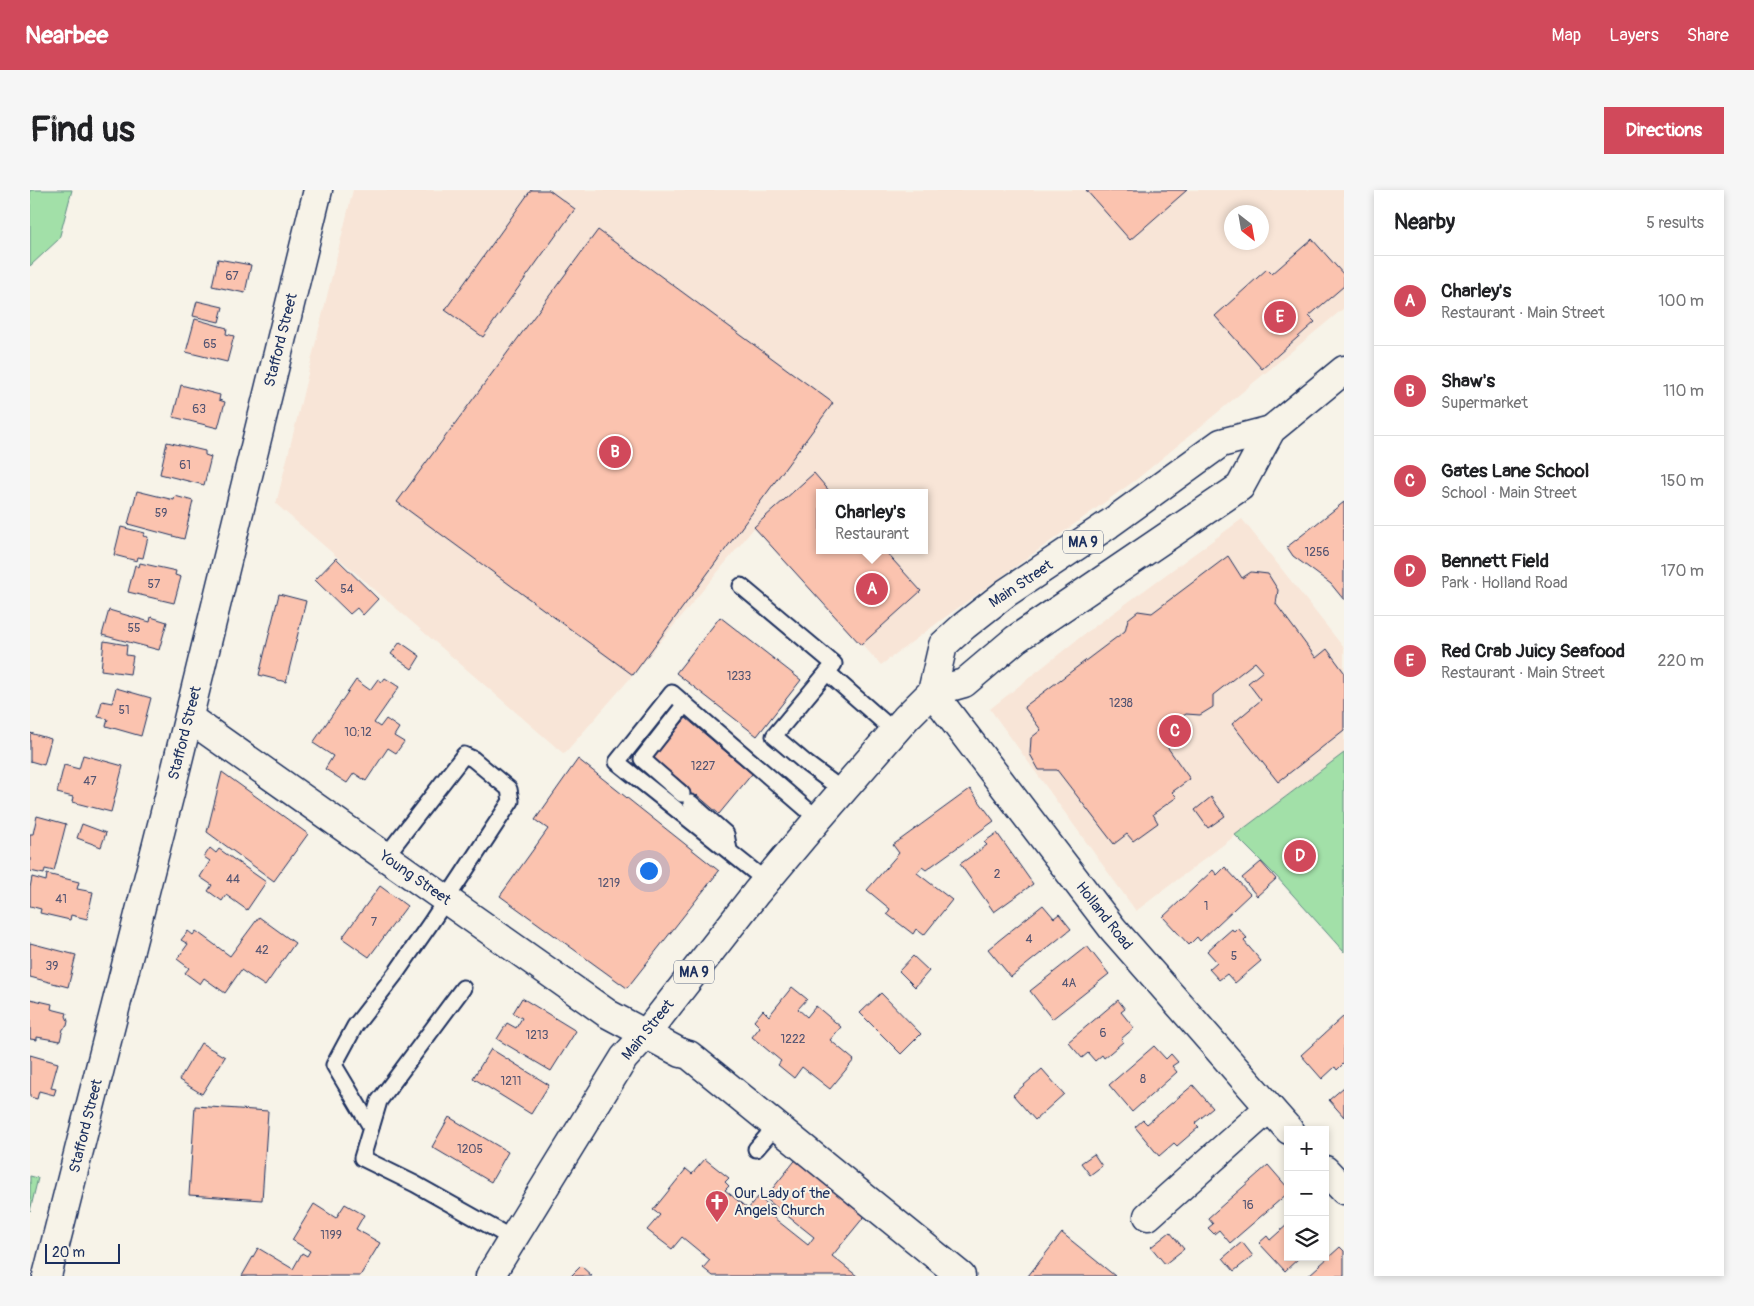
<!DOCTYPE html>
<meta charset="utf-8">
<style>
:root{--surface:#fff;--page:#f6f6f6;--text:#202124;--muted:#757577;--line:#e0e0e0;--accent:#d1495b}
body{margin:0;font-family:Pangolin,sans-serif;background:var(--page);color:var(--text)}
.controls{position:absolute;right:15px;bottom:15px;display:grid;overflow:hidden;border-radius:0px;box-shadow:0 2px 8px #0003}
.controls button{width:45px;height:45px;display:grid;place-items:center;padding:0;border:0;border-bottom:1px solid var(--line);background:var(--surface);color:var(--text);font:25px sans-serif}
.compass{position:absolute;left:1194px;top:15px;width:45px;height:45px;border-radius:50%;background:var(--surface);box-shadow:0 2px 8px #0003;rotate:149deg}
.scale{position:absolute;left:15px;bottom:12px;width:75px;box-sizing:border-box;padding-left:5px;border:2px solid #1b2f5e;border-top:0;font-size:14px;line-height:18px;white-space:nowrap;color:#1b2f5e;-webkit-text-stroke:4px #f7f3e8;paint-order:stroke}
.you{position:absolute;left:618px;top:680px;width:18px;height:18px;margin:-12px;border:4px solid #fff;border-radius:50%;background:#1a73e8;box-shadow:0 0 0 8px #1a73e833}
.badge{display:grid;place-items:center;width:32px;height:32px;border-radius:50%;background:var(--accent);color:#fff;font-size:16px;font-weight:700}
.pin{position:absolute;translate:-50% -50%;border:2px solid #fff;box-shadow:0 1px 5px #0006}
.popup{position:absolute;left:786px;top:299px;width:112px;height:65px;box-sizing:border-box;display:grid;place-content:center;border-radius:0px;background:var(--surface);filter:drop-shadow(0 1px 4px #0005);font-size:16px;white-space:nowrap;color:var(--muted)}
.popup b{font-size:19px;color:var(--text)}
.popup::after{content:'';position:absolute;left:50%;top:100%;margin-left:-10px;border:10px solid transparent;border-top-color:var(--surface)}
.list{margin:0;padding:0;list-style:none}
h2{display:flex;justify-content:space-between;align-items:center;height:65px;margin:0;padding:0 20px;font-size:21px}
h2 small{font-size:16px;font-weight:400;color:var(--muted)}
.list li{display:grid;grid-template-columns:32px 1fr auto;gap:15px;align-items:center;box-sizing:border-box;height:90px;padding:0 20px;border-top:1px solid var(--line)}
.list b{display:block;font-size:19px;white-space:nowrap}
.list p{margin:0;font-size:16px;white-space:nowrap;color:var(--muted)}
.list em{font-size:16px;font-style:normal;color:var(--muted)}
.icon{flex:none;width:28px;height:28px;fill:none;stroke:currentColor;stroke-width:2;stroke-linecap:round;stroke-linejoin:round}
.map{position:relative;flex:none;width:1314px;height:1086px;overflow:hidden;border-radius:0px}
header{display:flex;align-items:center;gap:30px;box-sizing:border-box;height:70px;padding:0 25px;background:var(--accent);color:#fff}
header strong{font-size:24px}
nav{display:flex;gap:28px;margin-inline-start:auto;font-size:18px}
.intro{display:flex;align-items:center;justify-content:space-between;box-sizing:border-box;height:120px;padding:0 30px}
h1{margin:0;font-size:35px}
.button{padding:12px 22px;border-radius:0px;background:var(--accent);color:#fff;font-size:18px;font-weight:700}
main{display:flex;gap:30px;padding:0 30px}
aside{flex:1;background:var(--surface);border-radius:0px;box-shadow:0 2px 8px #0003}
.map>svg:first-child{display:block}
</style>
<header>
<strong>Nearbee</strong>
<nav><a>Map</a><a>Layers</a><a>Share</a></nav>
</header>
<div class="intro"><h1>Find us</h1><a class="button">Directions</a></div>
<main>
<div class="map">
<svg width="1314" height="1086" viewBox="0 0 1314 1086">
<rect width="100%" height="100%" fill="#f7f3e8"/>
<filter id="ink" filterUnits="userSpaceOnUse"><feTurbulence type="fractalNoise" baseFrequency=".02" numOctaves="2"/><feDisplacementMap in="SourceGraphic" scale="10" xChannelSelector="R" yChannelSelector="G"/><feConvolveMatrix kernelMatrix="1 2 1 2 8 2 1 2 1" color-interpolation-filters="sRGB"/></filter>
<g filter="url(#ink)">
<g fill="#f8e5d7" fill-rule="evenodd">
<path d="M323,0H1314V118L1107,289L910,431L851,475L724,338L603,485L534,564L246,314ZM1202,22H1232V52H1202ZM790,303H894V360H790Z"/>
<polygon points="1212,329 1314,458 1314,563 1106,721 960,519 1053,445"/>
</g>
<g fill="#a2e0a8" stroke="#5e8883">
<polygon points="0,0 42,0 29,49 0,76"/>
<polygon points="1314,563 1314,762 1246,686 1205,645"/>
<polygon points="0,986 8,988 0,1021"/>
</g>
<g fill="#fbc3af" stroke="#1b2f5e">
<polygon points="501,0 519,0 545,19 453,147 415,120"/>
<polygon points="1056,0 1157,0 1100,50"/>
<polygon points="568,40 803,213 603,485 367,312"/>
<polygon points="1282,49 1314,85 1314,96 1279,126 1285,132 1232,179 1185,126 1237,79 1242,84"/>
<polygon points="188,69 221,75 215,103 182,96"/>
<polygon points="167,111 193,117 189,132 163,126"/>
<polygon points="165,129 197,138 196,144 204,146 197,172 156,162"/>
<polygon points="151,195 190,205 189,210 195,212 188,238 143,227"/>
<polygon points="137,252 175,261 175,265 181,267 174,295 130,284"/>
<polygon points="784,283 801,303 790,303 790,360 854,360 891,401 831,455 724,337"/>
<polygon points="107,301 144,310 145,306 163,311 154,349 98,334"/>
<polygon points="1314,312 1314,410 1301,394 1263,366 1257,357"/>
<polygon points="91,337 115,343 113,346 118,347 113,368 108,367 107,371 84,365"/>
<polygon points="1198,366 1212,388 1221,382 1238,384 1248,400 1246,414 1286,468 1297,459 1314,482 1314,540 1248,592 1202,534 1231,510 1218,493 1233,481 1225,472 1183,505 1183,517 1170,525 1156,524 1128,544 1160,589 1142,602 1147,607 1123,624 1128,633 1103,651 1097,644 1084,654 1027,580 1009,580 1000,564 1001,548 1011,540 994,517 1095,441 1098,429 1108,421 1122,423"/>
<polygon points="306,368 348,409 333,425 327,418 320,424 285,390"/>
<polygon points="110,373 146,381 145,385 151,387 144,413 98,402 105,375 109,377"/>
<polygon points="249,404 276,411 256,492 229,485"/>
<polygon points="79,420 120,432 121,427 137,432 129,460 72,445"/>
<polygon points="690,427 771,490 727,546 646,483"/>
<polygon points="74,451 97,455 96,465 103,466 100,484 71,480"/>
<polygon points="370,452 390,466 382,479 361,464"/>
<polygon points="355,488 369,497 344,533 350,537 356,529 369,538 364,546 374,552 366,563 358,558 336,591 324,583 317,593 295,579 303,566 283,553 326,490 340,500 348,489 352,492"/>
<polygon points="86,498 121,508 111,546 76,536 78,529 68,527 72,511 82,513"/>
<polygon points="656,528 722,584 689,624 667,605 657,618 647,610 658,597 623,568"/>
<polygon points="0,543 21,549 14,575 0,571"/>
<polygon points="53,565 93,576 81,622 42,612 43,607 27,603 34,575 49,579"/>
<polygon points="548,569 689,681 597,798 470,706 518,639 505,630"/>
<polygon points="192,582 278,644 244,691 177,642"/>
<polygon points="940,599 964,631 896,680 892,677 887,683 922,710 894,745 886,739 883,744 857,724 860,719 837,700 869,663 863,655"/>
<polygon points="1181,607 1195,626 1178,638 1165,620"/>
<polygon points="7,626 36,634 24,681 15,679 14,684 0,681 0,644 3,644"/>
<polygon points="52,634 76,643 71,657 47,648"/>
<polygon points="967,643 1003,694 964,722 930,674 957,655 954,652"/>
<polygon points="180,658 186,663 189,659 236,692 217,720 196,705 192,711 178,701 182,695 170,687 180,671 174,667"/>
<polygon points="1231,672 1246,689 1227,706 1212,688"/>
<polygon points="1195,677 1220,704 1170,751 1167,747 1159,755 1133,727 1183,680 1187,685"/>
<polygon points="17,684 49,692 47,699 63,702 57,729 41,725 40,730 10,723 11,719 0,716 0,698 2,687 16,691"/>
<polygon points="350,696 377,716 339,767 312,748"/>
<polygon points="1013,715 1024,728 1029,724 1041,739 981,787 958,759"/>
<polygon points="229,727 265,753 235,796 211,780 195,803 174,788 170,794 155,783 159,778 147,769 158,754 151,750 158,741 163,745 166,741 200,766"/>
<polygon points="1208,738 1217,748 1214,751 1231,771 1205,793 1197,784 1189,790 1179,779 1187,772 1177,761 1202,739 1204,742"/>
<polygon points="0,753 46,765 38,797 0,787"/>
<polygon points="1057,756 1079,784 1022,829 1000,801"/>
<polygon points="883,766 899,781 885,797 869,781"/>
<polygon points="762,797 777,809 768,819 777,827 786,816 811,837 800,850 824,870 800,899 772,877 764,888 748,875 751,871 722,847 730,837 724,831 733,820 739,826"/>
<polygon points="851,803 891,844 871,864 830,823"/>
<polygon points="492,808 546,841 521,881 467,849 477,833 486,838 492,828 483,823"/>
<polygon points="0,809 22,814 21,819 37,823 36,826 38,831 37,836 33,839 30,851 7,847 7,850 0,849"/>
<polygon points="1088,810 1095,819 1091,822 1104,838 1091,849 1093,852 1074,868 1072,865 1065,871 1058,863 1052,868 1038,852"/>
<polygon points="1314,826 1314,873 1307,880 1305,877 1292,889 1271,865"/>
<polygon points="171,853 195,867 172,904 149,890"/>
<polygon points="1124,856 1136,869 1141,864 1148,872 1142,876 1147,882 1102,922 1079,895"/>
<polygon points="461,859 519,895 501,924 443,888"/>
<polygon points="0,865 28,873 21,898 26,899 24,905 9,901 7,909 0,907"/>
<polygon points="1012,879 1034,904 1005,930 983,905"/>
<polygon points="1163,895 1183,918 1165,933 1169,937 1147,956 1144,953 1129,966 1105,937 1113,930 1117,934"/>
<polygon points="1314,897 1314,927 1299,910"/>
<polygon points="165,916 238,921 232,1010 159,1005"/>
<polygon points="419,927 478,962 461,992 402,957"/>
<polygon points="1064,964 1072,976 1060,985 1051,973"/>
<polygon points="768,967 838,1022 802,1066 827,1086 683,1086 673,1078 680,1070 652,1047 642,1059 617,1040 630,1025 623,1020 636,1004 656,979 662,984 675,969 699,988 695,992 699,996 695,1000 718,1019 728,1007 744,1019 739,1024 778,1055 784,1047 735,1008"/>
<polygon points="1238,975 1258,998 1258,1003 1200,1053 1189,1040 1184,1044 1178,1038 1183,1034 1178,1028"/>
<polygon points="284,1014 306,1028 315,1014 334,1025 326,1039 350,1053 330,1086 212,1086 228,1058 263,1079 272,1063 277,1066 280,1061 262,1050"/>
<polygon points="1258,1034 1258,1067 1270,1067 1255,1081 1229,1053 1237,1046 1240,1050"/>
<polygon points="1140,1042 1154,1059 1135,1074 1121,1057"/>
<polygon points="1032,1043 1085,1086 998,1086"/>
<polygon points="1212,1052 1223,1066 1204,1081 1193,1068"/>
<polygon points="1310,1057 1314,1061 1314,1086 1280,1086 1279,1085"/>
<polygon points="551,1076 562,1086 541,1086"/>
</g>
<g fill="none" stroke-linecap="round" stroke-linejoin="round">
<g stroke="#1b2f5e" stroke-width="19">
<g id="lane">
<polyline points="711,396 804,474 744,546 777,574 812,600"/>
<polyline points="798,483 865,542"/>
<polyline points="652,604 612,569 655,514"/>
<polyline points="661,613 696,644 699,660"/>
<polyline points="736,691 587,572 642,503 788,629"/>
<polyline points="433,798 349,911 332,968 385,994 483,1049"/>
<polyline points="341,937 304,875 325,836 366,783 400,734 481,611 479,599 443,569 434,565 355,667"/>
<polyline points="726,959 746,936"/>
</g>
</g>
<g stroke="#1b2f5e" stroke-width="31">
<g id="street">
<polyline points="902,502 1083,739 1259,940"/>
<polyline points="159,528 578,824 651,863 659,865 931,1086"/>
<polyline points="1295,980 1314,1000"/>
<polyline points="1118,1026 1239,918"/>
</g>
</g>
<g stroke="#1b2f5e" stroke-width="31">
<polyline id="secondary" points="17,1086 140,603 288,0"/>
</g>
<g stroke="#1b2f5e" stroke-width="31">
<g id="highway">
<polyline points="902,502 934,493 986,449 1210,297 1241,240 1314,180"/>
<polyline points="460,1086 594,868 615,845 726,703 788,629 876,528 902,502 913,455 934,436 976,403 1079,334 1191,253 1241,240"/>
</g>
</g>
<use href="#lane" stroke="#f7f3e8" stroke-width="15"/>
<use href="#street" stroke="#f7f3e8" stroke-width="28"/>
<use href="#secondary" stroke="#f7f3e8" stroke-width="28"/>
<use href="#highway" stroke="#f7f3e8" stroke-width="28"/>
</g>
</g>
<defs>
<g id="church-pin" transform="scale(1.25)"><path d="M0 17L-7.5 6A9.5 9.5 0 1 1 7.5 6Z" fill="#d1495b" stroke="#f7f3e8"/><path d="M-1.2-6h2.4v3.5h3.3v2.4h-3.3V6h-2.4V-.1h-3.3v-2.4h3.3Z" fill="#fff"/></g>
</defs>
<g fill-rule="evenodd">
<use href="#church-pin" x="687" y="1012"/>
</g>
<g text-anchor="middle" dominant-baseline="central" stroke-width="4" stroke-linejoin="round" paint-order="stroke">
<g font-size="12" fill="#535472">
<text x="202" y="86">67</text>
<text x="180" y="154">65</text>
<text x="169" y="219">63</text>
<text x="155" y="275">61</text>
<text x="131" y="323">59</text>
<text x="1287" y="362">1256</text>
<text x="124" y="394">57</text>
<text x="317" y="399">54</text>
<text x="104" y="438">55</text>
<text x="709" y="486">1233</text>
<text x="1091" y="513">1238</text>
<text x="94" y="520">51</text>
<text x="328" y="542">10;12</text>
<text x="673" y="576">1227</text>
<text x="60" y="591">47</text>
<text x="967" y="684">2</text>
<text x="203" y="689">44</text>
<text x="579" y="693">1219</text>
<text x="31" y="709">41</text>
<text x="1176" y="716">1</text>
<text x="344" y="732">7</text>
<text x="999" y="749">4</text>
<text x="232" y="760">42</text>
<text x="1204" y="766">5</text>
<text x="22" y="776">39</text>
<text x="1039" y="793">4A</text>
<text x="1073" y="843">6</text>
<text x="507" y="845">1213</text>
<text x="763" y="849">1222</text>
<text x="1113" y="889">8</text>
<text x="481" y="891">1211</text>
<text x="440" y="959">1205</text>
<text x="1218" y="1015">16</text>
<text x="301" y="1045">1199</text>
</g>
<g fill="#f7f3e8" stroke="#5d6a87" stroke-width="1">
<rect x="1033" y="340.5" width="40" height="23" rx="4"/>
<rect x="644" y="770.5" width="40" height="23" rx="4"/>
</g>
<g font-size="14" font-weight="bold" fill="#1b2f5e">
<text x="1053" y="352">MA 9</text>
<text x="664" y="782">MA 9</text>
</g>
<g font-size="15" fill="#1b2f5e" stroke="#f7f3e8">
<text transform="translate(251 150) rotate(-76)">Stafford Street</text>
<text transform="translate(991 394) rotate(-34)">Main Street</text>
<text transform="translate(155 543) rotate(-76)">Stafford Street</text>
<text transform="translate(385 688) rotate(35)">Young Street</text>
<text transform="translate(1074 726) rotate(52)">Holland Road</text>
<text transform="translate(618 840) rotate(-51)">Main Street</text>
<text transform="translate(56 936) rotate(-76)">Stafford Street</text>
</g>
<g font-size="15" fill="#1b2f5e" stroke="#f7f3e8" text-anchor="start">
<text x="704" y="1003">Our Lady of the<tspan x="704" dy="17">Angels Church</tspan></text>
</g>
</g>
</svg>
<div class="controls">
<button>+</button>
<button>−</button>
<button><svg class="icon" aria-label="layers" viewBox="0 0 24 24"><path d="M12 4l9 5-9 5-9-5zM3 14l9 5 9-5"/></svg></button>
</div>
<svg class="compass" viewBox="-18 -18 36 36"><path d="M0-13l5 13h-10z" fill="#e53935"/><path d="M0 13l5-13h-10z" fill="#757577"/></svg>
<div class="scale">20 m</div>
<div class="you"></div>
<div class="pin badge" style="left:842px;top:399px">A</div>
<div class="popup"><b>Charley's</b>Restaurant</div>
<div class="pin badge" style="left:585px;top:262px">B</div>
<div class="pin badge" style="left:1145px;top:541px">C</div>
<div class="pin badge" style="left:1270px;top:666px">D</div>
<div class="pin badge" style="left:1250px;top:127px">E</div>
</div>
<aside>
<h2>Nearby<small>5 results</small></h2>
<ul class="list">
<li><span class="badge">A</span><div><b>Charley's</b><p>Restaurant · Main Street</p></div><em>100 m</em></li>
<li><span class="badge">B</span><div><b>Shaw's</b><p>Supermarket</p></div><em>110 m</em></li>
<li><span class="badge">C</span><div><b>Gates Lane School</b><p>School · Main Street</p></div><em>150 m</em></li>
<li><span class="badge">D</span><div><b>Bennett Field</b><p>Park · Holland Road</p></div><em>170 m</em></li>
<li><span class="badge">E</span><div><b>Red Crab Juicy Seafood</b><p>Restaurant · Main Street</p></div><em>220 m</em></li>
</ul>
</aside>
</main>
